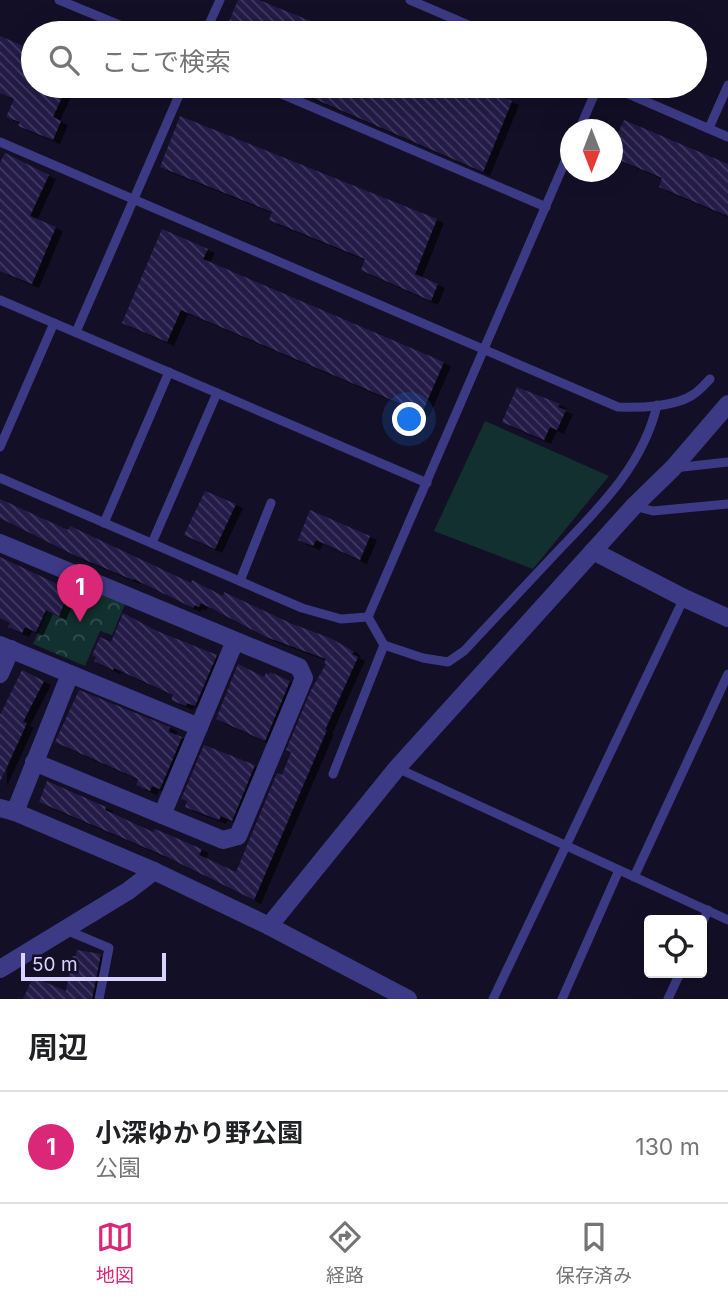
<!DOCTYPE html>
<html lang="ja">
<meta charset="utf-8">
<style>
:root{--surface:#fff;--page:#f6f6f6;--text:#202124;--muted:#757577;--line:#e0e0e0;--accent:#db2777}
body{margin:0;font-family:Inter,"Noto Sans JP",sans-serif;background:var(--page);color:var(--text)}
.controls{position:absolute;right:21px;bottom:21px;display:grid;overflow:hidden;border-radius:7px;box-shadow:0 7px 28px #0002}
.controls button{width:63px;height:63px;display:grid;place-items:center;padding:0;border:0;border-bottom:2px solid var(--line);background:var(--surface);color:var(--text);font:35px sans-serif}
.compass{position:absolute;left:560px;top:119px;width:63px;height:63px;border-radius:50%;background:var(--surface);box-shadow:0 7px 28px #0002;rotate:180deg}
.scale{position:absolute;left:21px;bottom:18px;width:145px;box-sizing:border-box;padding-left:7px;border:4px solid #d9d4ff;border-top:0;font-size:19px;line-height:24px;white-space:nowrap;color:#d9d4ff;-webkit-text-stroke:5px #130f26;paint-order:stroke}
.you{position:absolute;left:410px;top:420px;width:24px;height:24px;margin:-18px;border:5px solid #fff;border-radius:50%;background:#1a73e8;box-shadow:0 0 0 10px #1a73e833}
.badge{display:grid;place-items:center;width:46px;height:46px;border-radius:50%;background:var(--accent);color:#fff;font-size:23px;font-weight:700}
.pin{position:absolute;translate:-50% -58px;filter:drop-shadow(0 2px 4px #0008)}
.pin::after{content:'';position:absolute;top:37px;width:24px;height:21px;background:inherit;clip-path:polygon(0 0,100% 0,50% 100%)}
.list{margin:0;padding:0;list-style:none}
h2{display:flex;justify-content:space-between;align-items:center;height:91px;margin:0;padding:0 28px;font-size:30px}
h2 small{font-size:23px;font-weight:400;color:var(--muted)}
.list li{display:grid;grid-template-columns:46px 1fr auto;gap:21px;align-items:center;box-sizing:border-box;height:112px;padding:0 28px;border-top:2px solid var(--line)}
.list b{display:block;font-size:26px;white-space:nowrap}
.list p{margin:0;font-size:23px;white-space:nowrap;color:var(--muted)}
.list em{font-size:23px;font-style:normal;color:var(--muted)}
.icon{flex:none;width:38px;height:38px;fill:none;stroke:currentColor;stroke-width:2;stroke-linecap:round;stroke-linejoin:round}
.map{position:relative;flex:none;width:728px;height:999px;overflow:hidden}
.search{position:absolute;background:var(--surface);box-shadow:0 7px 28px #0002;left:21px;right:21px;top:21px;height:77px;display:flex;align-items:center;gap:18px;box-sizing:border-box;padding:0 24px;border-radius:38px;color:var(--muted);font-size:26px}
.sheet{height:203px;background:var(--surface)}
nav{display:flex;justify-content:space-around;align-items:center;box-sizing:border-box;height:98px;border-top:2px solid var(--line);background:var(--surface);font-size:19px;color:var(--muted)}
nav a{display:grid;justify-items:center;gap:4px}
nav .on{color:var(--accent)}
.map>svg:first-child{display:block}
</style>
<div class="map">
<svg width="728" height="999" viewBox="0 0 728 999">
<defs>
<pattern id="park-crowns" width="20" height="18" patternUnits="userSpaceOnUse" patternTransform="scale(1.75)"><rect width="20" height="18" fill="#12302f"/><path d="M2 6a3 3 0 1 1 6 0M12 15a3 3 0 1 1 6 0" fill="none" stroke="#344d4e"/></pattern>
<pattern id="building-back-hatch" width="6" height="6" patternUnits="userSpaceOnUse" patternTransform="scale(1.75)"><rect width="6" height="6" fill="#241b47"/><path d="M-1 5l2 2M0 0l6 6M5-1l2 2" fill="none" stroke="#433b63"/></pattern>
<filter id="shadow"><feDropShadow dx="7" dy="4" stdDeviation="0" flood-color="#0009"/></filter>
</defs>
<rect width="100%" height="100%" fill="#130f26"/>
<polygon fill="url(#park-crowns)" points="75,581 126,602 112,635 100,631 85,666 33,644 49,608 62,612"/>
<polygon fill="#12302f" points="485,421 609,476 533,569 434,531"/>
<g fill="url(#building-back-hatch)" filter="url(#shadow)">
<polygon points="238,0 259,0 340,33 224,33"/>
<polygon points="0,36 33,50 33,86 67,86 53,117 61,121 53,140 18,126 20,122 6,117 14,99 0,93"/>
<polygon points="285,86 474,86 512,101 483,172"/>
<polygon points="180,116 437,219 415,274 438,284 431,301 361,270 365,259 269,220 272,212 160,167"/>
<polygon points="624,120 728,164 728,216 659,187 662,178 612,157 612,146"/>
<polygon points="5,153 49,175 30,216 56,227 32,284 0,271 0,163"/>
<polygon points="162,229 208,249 203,259 444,362 422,413 181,310 167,342 122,323"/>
<polygon points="517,387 560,404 558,407 566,410 557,430 550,427 544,440 502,422"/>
<polygon points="205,491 236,504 215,549 184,535"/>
<polygon points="0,499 68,530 70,526 191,583 192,580 223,596 224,592 290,623 330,638 350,649 354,652 352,654 358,657 325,730 327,730 254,900 167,857 39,802 47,781 106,807 105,810 153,832 155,829 202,849 199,855 236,872 277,773 282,775 291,752 286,750 311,690 326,664 324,663 326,659 266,637 201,603 199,607 195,605 193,608 134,579 133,580 76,556 0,518"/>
<polygon points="310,510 370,536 360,560 316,540 313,546 298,540"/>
<polygon points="0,557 70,590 59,616 46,610 36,632 25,627 22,633 8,627 10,623 0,618"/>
<polygon points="123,613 157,631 217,655 195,706 187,703 186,706 171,700 173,695 114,668 113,670 94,661 96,657 92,655 100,637 111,642"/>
<polygon points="238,664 264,677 266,673 269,674 270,672 290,681 265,741 216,719"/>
<polygon points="22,670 44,681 23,722 27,723 0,782 0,715"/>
<polygon points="79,690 170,727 169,732 182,737 160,789 152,786 150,791 136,785 138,779 55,742"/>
<polygon points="204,745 255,765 232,821 221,816 219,820 185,807 187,801 181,799"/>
<polygon points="77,950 101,954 92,999 23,999 33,977 66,991 72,956 76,956"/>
</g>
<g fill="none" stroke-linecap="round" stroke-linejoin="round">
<g stroke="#3d3a85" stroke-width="9">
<polyline points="59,0 139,33"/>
<polyline points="410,0 487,33"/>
<polyline points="205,33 220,0"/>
<polyline points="263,86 546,207"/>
<polyline points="610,86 728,137"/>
<polyline points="709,128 728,85"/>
<polyline points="579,130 598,86"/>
<path d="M0,142L618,407C639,408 676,407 694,394C700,390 705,384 710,379"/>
<polyline points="0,300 427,483"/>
<polyline points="76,332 183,86"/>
<polyline points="0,447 54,323"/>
<polyline points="674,468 728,462"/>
<polyline points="0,478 302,608 341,619 368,617"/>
<polyline points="634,506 653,511 728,504"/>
<polyline points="104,523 169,372"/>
<polyline points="152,543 217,393"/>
<polyline points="240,581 271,503"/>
<polyline points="368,617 570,150"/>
<polyline points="368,617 384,645"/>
<polyline points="397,768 728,920"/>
<path d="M333,774L384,645L423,658L448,662L464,651C494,619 525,586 556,553C598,509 643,466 657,405"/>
<polyline points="634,877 728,674"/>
<polyline points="702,924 708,910"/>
<polyline points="66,930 109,948 99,999"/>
<polyline points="493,999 684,598"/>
<polyline points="562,999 619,870"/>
<polyline points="668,999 680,973"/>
</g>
<g stroke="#3d3a85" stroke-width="18">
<polyline points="0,543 299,667 304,678 238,836 223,840 34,762"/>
<polyline points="0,645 199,727"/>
<polyline points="0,674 11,649"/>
<polyline points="15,812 70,674"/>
<polyline points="162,815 235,641"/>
<polyline points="269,926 397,768 634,506 673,468 728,404"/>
</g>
<g stroke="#3d3a85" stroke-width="18">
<polyline points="593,551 684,598 728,618"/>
<polyline points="0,808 15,812 154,871 269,926 408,999"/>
<polyline points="0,969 128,891 154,871"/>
</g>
</g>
</svg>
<div class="controls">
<button><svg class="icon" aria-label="locate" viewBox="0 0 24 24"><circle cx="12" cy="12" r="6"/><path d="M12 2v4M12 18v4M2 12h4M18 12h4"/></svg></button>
</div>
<svg class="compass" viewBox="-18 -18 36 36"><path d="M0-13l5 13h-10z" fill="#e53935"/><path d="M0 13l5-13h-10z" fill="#757577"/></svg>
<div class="scale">50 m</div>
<div class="you"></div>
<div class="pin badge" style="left:80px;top:622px">1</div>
<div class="search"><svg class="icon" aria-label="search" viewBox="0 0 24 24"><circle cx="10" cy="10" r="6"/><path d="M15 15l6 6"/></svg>ここで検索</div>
</div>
<section class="sheet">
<h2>周辺<small></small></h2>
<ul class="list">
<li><span class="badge">1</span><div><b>小深ゆかり野公園</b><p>公園</p></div><em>130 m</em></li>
</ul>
</section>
<nav>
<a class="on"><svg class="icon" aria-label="map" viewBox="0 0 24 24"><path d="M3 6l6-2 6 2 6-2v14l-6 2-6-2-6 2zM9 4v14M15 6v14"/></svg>地図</a>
<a><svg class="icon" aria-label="directions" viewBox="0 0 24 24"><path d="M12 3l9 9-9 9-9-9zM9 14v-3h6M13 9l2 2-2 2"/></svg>経路</a>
<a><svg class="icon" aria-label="saved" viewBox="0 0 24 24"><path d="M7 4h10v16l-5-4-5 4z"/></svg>保存済み</a>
</nav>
